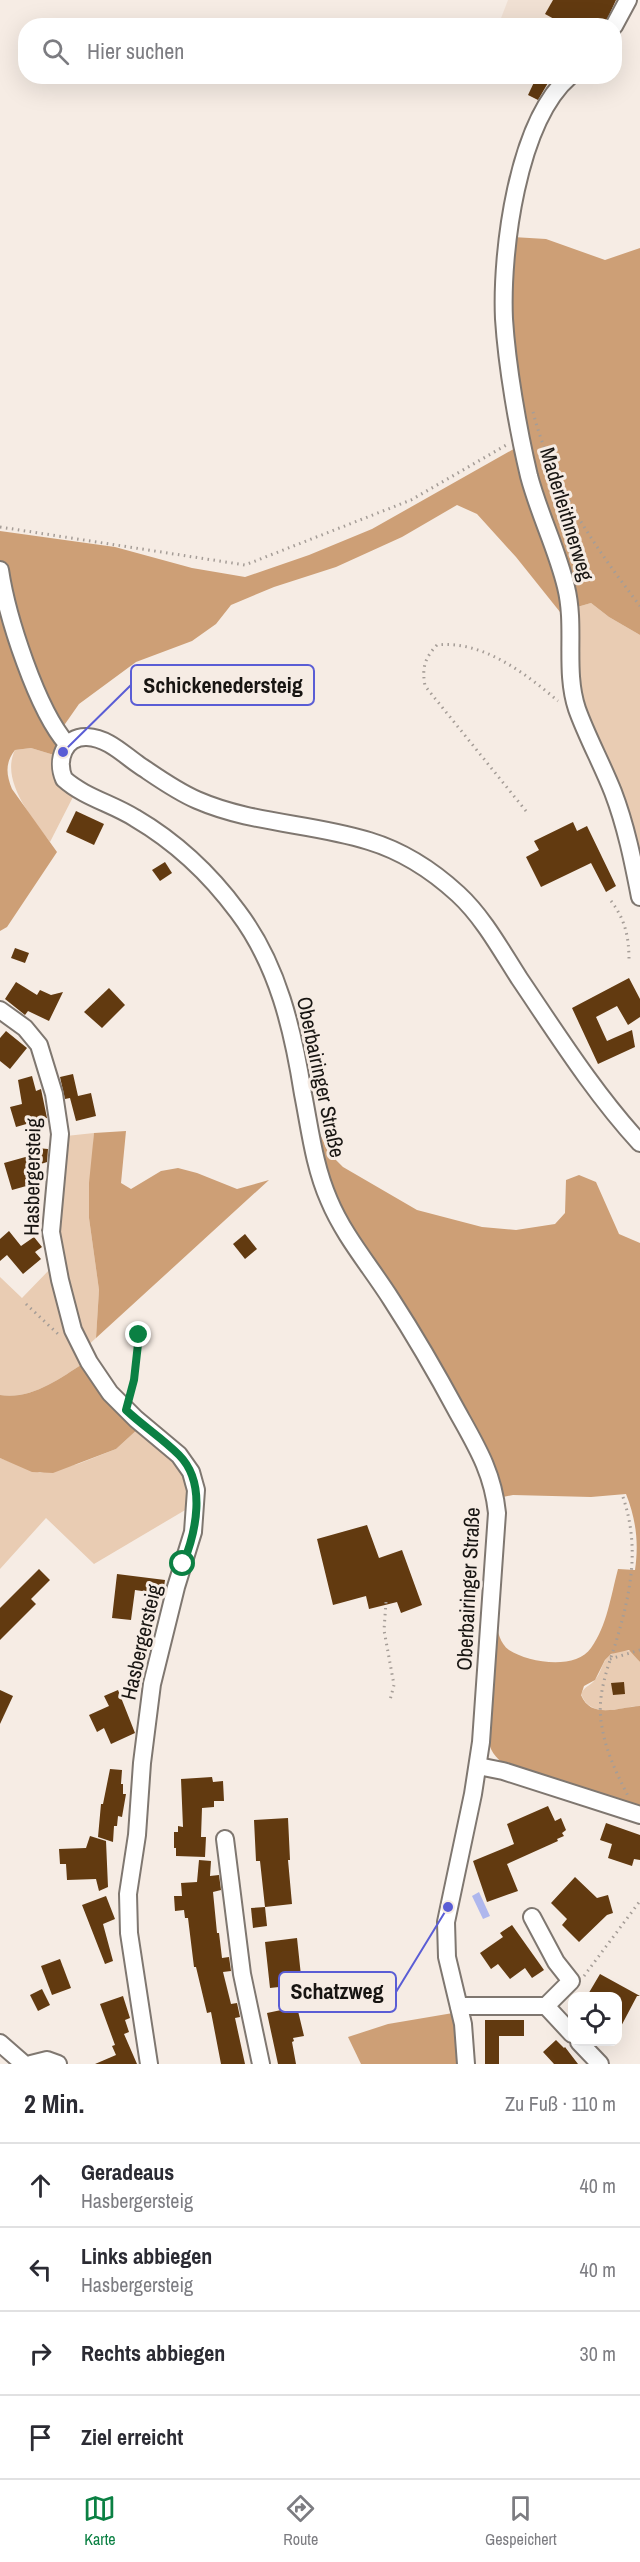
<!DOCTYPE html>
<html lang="de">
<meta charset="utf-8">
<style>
:root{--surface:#fff;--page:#f7f7f7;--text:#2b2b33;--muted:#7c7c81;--line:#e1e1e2;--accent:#0b8043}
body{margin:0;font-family:"Archivo Narrow",sans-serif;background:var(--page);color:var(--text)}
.controls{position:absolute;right:18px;bottom:18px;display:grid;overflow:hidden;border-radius:12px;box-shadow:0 6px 24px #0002}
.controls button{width:54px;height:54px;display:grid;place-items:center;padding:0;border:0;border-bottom:2px solid var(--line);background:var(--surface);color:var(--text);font:30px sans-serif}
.stop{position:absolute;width:18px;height:18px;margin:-14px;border:4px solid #0b8043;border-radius:50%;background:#fff}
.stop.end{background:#0b8043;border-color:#fff;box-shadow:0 2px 6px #0008}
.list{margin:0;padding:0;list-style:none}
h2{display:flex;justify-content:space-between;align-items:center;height:78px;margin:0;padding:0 24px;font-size:26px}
h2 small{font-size:20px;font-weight:400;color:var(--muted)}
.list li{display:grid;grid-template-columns:39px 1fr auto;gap:18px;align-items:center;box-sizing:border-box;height:84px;padding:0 24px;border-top:2px solid var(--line)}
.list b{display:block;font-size:22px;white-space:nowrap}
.list p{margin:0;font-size:20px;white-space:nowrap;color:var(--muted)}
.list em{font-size:20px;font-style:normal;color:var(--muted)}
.icon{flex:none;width:33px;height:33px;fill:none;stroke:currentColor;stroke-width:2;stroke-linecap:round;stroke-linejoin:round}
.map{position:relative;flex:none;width:640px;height:2064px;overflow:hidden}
.search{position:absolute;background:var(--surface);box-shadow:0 6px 24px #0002;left:18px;right:18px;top:18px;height:66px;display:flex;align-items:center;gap:15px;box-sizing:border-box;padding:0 21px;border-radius:24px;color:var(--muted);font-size:22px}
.sheet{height:414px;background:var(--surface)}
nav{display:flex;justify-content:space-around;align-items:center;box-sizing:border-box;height:84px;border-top:2px solid var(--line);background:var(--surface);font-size:16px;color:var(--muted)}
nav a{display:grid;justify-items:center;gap:3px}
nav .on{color:var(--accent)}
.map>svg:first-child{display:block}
</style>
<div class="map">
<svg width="640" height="2064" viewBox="0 0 640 2064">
<rect width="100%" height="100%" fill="#f6ece4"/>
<polygon fill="#f0e0d3" points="508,0 623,0 609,25 498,26"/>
<g fill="#e9ccb3">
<polygon points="591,603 609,617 640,635 640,874 577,689 574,608"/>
<path d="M31,748L54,755C50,775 56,786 74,795L50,842C32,818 0,780 15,750Z"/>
<polygon points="94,1133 89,1218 99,1290 96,1338 85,1348 57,1248 66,1136"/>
<path d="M52,1267L84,1363C59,1379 31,1400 0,1395V1277L22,1298Z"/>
<polygon points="139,1428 187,1473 192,1506 94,1564 46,1518 0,1569 0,1458 40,1473 78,1464 116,1449"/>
<path d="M619,1650L632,1651L640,1662V1706C620,1707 591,1720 581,1694C585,1686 588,1687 594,1681C605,1669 599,1659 619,1650Z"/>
</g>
<g fill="#cd9f76">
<path d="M513,237L546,239L605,260L640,248V635L609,617L591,603L560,612L516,557L477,514L457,505L402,537L336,567L274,587L231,605L216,624L192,641L136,662L79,704L65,724L64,734L56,745L54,755L31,748L15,750C5,763 6,774 12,789L57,852L7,927L0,931V531L115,547L192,568L245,577L309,555L372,529L526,442L510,336Z"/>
<path d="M314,1120L328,1152L343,1167L417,1210L482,1227L516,1230L555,1224L565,1213L566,1180L579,1175L596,1182L619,1234L640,1243V1662L629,1650L611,1654L605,1660L595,1680L584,1686L581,1695C591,1720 620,1707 640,1706V1809L503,1763C491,1754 489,1746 487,1732L495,1622C498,1631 500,1644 509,1650C529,1663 576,1670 591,1648C607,1626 611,1595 618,1569L635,1570C639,1543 636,1519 626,1494L591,1497L513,1495L503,1497L330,1190Z"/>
<polygon points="126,1131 121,1183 131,1189 161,1171 178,1168 197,1173 237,1189 269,1180 96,1338 99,1290 89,1218 89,1183 94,1133"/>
<path d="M84,1363L139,1428L116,1449L53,1473L32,1472L0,1458V1395C31,1400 59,1379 84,1363Z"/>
<polygon points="453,2013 457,2033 459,2064 361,2064 348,2037 388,2024"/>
</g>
<polygon fill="#afb7ed" points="479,1892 490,1916 483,1919 472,1896"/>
<g fill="#623a10">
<polygon points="553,0 616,0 604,26 567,26 545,14"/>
<polygon points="537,76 552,76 538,100 528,95"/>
<polygon points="76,811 104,824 94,845 66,832"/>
<polygon points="573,822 577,831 587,826 616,886 606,892 591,863 541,887 526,857 539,850 534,841"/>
<polygon points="165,862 172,873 160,881 152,870"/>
<polygon points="15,948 29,953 25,963 11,958"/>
<polygon points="629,978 640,999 640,1017 628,1025 617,1006 596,1017 607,1041 632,1030 635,1047 598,1064 572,1008"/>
<polygon points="16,982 37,995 40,990 51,995 63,992 49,1021 28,1011 25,1015 5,999"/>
<polygon points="109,988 125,1005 102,1028 84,1012"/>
<polygon points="6,1031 27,1048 10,1069 0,1061 0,1038"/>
<polygon points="73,1074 78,1096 91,1093 96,1116 76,1121 70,1098 65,1099 60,1077"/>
<polygon points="32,1076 36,1091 41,1089 47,1118 16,1127 10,1107 22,1104 18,1080"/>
<polygon points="26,1147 48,1149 47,1162 32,1167 37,1183 12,1190 4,1163 29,1156"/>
<polygon points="9,1231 21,1246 34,1237 42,1247 35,1252 41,1259 23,1274 7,1255 0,1261 0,1239"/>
<polygon points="245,1234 257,1249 245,1259 233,1244"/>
<polygon points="367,1525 379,1558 402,1550 422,1605 401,1613 397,1602 369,1609 366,1596 333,1605 317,1539"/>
<polygon points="39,1569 50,1580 31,1599 36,1604 0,1640 0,1608"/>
<polygon points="117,1574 165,1580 163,1594 135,1590 131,1620 112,1618"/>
<polygon points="624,1682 625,1694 613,1695 611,1683"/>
<polygon points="0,1690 13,1696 0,1724"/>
<polygon points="118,1690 135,1733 111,1744 104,1728 97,1732 89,1715 109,1706 104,1696"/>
<polygon points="110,1769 122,1770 121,1784 123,1784 123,1794 126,1794 122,1817 118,1816 117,1826 114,1826 113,1842 98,1837 101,1804 103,1804"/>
<polygon points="212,1777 213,1782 223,1781 224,1801 214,1801 214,1807 202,1808 201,1837 206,1837 205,1857 176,1856 176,1848 174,1848 174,1832 178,1832 178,1826 183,1827 181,1779"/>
<polygon points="548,1806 555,1821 561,1818 566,1830 562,1833 564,1836 557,1839 558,1841 507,1864 518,1891 487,1902 473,1861 514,1844 507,1824"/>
<polygon points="288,1818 290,1860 288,1860 292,1904 265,1907 260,1861 256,1861 254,1820"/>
<polygon points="606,1823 640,1835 640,1860 634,1859 632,1866 608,1858 612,1844 600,1840"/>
<polygon points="90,1836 106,1841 108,1887 99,1891 96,1879 67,1880 66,1864 60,1864 59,1849 86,1848"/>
<polygon points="199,1860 211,1861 210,1876 219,1875 221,1890 213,1892 217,1933 219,1933 222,1958 229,1957 231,1971 223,1972 231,2004 237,2003 240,2017 235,2018 245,2064 221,2064 211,2012 207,2013 196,1967 194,1967 188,1918 185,1918 184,1910 175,1911 174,1896 182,1896 181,1883 197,1882"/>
<polygon points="575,1877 597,1898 608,1895 613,1913 607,1915 579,1942 562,1925 567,1919 551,1903"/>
<polygon points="106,1896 115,1919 103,1924 113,1961 105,1964 82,1905"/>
<polygon points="265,1907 267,1926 253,1928 251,1908"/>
<polygon points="512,1925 544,1970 532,1978 525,1968 510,1979 498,1964 491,1969 480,1953 503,1937 500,1933"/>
<polygon points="297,1938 302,1985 292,1986 304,2036 293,2038 294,2041 292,2042 296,2064 278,2064 267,2013 286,2009 279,1987 270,1988 265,1942"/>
<polygon points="60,1959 71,1988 52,1995 41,1966"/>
<polygon points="600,1974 640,1996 637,1996 618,2032 618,1996 587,1996"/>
<polygon points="42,1989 50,2005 38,2011 30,1995"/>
<polygon points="123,1996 130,2018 125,2020 129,2032 124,2034 137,2064 95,2064 116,2055 112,2046 115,2045 100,2004"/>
<polygon points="485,2020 524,2020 524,2036 499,2036 499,2064 485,2064"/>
<polygon points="556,2040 564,2048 565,2047 578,2064 554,2064 543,2052"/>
</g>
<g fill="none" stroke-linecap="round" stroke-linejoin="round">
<g stroke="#7f7770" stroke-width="20">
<g id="minor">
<polyline points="614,26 628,0"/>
<path d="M570,76C517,122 501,252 504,319C507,366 518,430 529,476C539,514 557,549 566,587C576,627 564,670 577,709C587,737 602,764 613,792C626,826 633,861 640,897"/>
<path d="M0,570C7,617 37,710 67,744"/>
<polyline points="0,1010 25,1028 39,1045 54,1094 60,1134 51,1232 60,1280 73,1330 89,1362 110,1393 136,1419 179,1455 191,1472 196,1490 193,1532 176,1587 152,1684 142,1763 137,1835 128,1894 129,1933 149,2064"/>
<polyline points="478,1766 503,1771 640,1815"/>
<polyline points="225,1839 242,1974 261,2064"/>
<polyline points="459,2006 546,2006 571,1981 556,1962 532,1917"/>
<polyline points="546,2006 572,2034"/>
<polyline points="579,2042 600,2064"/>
<polyline points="0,2043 24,2064"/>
<polyline points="31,2064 47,2060 58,2064"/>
<path d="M466,2064L463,2024L447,1957L446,1922L473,1794L481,1742L497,1513C493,1473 477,1447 458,1413C437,1374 415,1336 391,1299C370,1266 344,1236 329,1200C314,1166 310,1129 303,1094C293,1030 278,965 238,912C210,874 176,842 135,818C113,804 84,797 64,779C56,760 64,736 87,737C108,738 123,754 139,765C157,777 176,791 197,800C252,824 312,823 369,841C402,851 433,871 458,894C483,917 501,950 519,978C557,1034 594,1093 640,1143"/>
</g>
</g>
<g stroke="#a59d97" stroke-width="3" stroke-dasharray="1.5 4.5" stroke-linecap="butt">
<path d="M533,412C552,486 595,547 640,606"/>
<polyline points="0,527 245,565 411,500 508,444"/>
<path d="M526,811L425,686C422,668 424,659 437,645C482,640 525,673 558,701"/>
<path d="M611,901C625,919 629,937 629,960"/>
<polyline points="26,1304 58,1334"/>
<polyline points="131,1394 137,1360 139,1335"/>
<path d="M623,1497C640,1548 631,1591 616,1642C607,1670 596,1697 602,1727C606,1752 617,1774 628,1796"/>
<polyline points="386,1602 384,1630 394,1685 390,1700"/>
<polyline points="610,1659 640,1650"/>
<polyline points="584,1976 640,1901"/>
</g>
<use href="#minor" stroke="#fff" stroke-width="16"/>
</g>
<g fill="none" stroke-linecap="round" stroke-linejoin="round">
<path stroke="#0b8043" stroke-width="8" d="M139,1335L134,1380L126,1410C143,1426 162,1438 179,1455C207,1483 196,1532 183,1564"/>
</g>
<g text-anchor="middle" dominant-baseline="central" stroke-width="6" stroke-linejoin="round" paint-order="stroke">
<g font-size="21" fill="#181512" stroke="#f6ece4">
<text transform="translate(567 514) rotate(73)">Maderleithnerweg</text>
<text transform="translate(321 1077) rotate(78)">Oberbairinger Straße</text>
<text transform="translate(32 1177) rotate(-89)">Hasbergersteig</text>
<text transform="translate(468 1589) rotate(-87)">Oberbairinger Straße</text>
<text transform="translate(141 1642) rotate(-77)">Hasbergersteig</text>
</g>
</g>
<path fill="none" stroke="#5a5dd5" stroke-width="2" d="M63 752L131 685M448 1907L396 1992"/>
<g fill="#5a5dd5" stroke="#f6ece4" stroke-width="2">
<circle cx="63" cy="752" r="6"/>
<circle cx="448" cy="1907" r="6"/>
</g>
<g fill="#f6ece4" stroke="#5a5dd5" stroke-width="2">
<rect x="131" y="665" width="183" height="40" rx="6"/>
<rect x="279" y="1972" width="117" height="40" rx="6"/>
</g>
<g font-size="22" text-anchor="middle" font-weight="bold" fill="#181512">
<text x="223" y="693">Schickenedersteig</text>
<text x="337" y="1999">Schatzweg</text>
</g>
</svg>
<div class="controls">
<button><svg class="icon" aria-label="locate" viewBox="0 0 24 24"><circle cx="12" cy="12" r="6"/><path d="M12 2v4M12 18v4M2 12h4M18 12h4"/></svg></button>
</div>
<div class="stop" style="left:183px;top:1564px"></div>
<div class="stop end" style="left:139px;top:1335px"></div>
<div class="search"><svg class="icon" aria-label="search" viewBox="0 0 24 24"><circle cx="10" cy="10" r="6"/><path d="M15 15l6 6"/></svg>Hier suchen</div>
</div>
<section class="sheet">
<h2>2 Min.<small>Zu Fuß · 110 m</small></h2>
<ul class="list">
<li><svg class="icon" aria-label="ahead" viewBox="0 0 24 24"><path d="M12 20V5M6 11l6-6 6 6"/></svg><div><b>Geradeaus</b><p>Hasbergersteig</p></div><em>40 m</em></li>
<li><svg class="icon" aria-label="left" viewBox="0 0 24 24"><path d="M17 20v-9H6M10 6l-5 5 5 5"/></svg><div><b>Links abbiegen</b><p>Hasbergersteig</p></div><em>40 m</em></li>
<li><svg class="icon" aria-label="right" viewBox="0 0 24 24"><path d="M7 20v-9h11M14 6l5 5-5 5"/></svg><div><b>Rechts abbiegen</b></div><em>30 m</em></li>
<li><svg class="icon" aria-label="arrive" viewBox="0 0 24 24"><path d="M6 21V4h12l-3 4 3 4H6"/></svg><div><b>Ziel erreicht</b></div></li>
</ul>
</section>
<nav>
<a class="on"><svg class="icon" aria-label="map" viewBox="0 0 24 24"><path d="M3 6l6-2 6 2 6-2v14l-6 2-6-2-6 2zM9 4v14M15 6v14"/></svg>Karte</a>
<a><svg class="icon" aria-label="directions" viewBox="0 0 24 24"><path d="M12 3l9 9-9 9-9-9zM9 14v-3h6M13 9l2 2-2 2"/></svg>Route</a>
<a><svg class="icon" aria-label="saved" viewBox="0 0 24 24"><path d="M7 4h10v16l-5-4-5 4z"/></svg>Gespeichert</a>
</nav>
